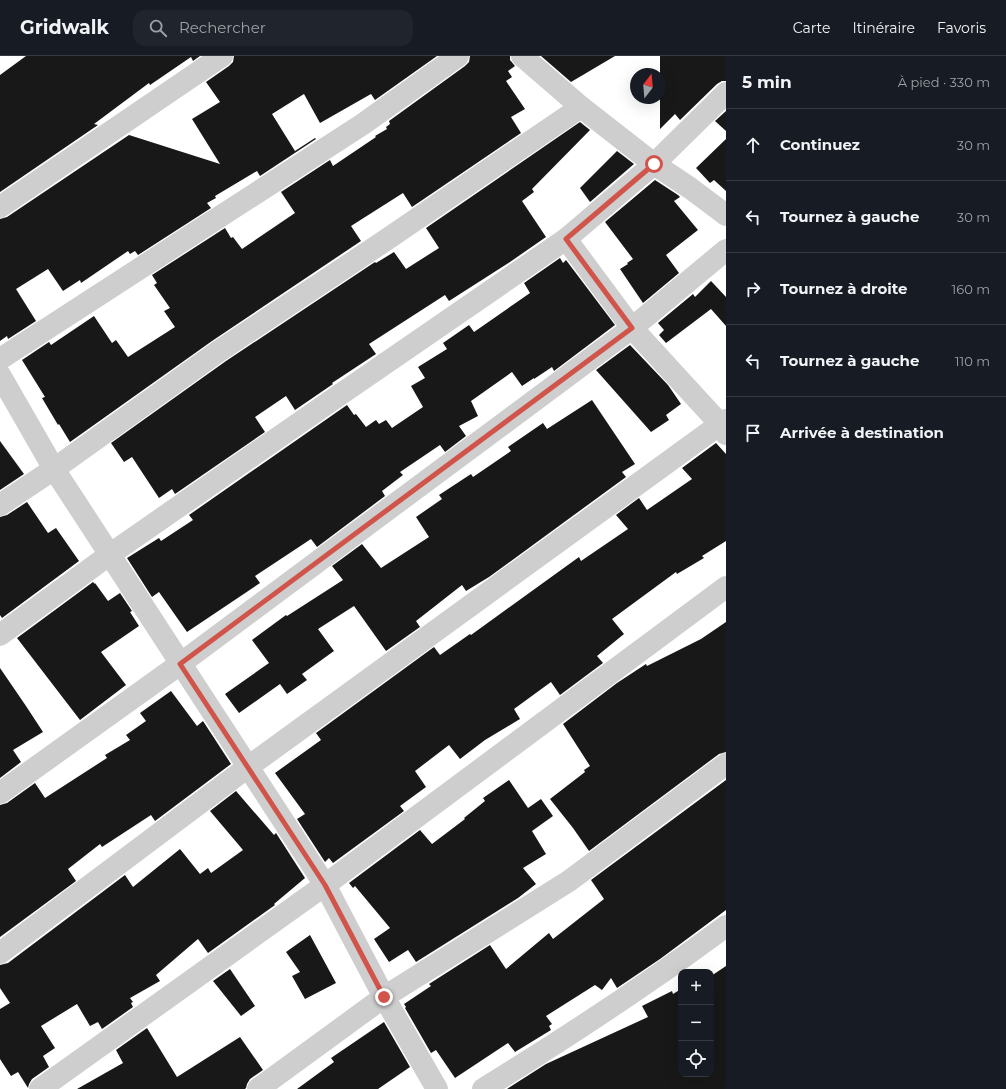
<!DOCTYPE html>
<html lang="fr">
<meta charset="utf-8">
<style>
:root{--surface:#171b24;--page:#20242c;--text:#f1f3f6;--muted:#9ea1a6;--line:#363941}
body{margin:0;font-family:Montserrat,sans-serif;background:var(--page);color:var(--text)}
.controls{position:absolute;right:12px;bottom:12px;display:grid;overflow:hidden;border-radius:8px;box-shadow:0 4px 16px #0002}
.controls button{width:36px;height:36px;display:grid;place-items:center;padding:0;border:0;border-bottom:1px solid var(--line);background:var(--surface);color:var(--text);font:20px sans-serif}
.compass{position:absolute;left:630px;top:12px;width:36px;height:36px;border-radius:50%;background:var(--surface);box-shadow:0 4px 16px #0002;rotate:16deg}
.stop{position:absolute;width:12px;height:12px;margin:-9px;border:3px solid #d1544a;border-radius:50%;background:#fff}
.stop.end{background:#d1544a;border-color:#fff;box-shadow:0 1px 4px #0008}
.list{margin:0;padding:0;list-style:none}
h2{display:flex;justify-content:space-between;align-items:center;height:52px;margin:0;padding:0 16px;font-size:17px}
h2 small{font-size:13px;font-weight:400;color:var(--muted)}
.list li{display:grid;grid-template-columns:26px 1fr auto;gap:12px;align-items:center;box-sizing:border-box;height:72px;padding:0 16px;border-top:1px solid var(--line)}
.list b{display:block;font-size:15px;white-space:nowrap}
.list em{font-size:13px;font-style:normal;color:var(--muted)}
.icon{flex:none;width:22px;height:22px;fill:none;stroke:currentColor;stroke-width:2;stroke-linecap:round;stroke-linejoin:round}
.map{position:relative;flex:none;width:726px;height:1033px;overflow:hidden}
header{display:flex;align-items:center;gap:24px;box-sizing:border-box;height:56px;padding:0 20px;background:var(--surface);border-bottom:1px solid var(--line)}
header strong{font-size:19px}
nav{display:flex;gap:22px;margin-inline-start:auto;font-size:14px}
.search{width:280px;height:36px;background:var(--page);display:flex;align-items:center;gap:10px;box-sizing:border-box;padding:0 14px;border-radius:12px;color:var(--muted);font-size:15px}
main{display:flex}
aside{flex:1;background:var(--surface)}
.map>svg:first-child{display:block}
</style>
<header>
<strong>Gridwalk</strong>
<div class="search"><svg class="icon" aria-label="search" viewBox="0 0 24 24"><circle cx="10" cy="10" r="6"/><path d="M15 15l6 6"/></svg>Rechercher</div>
<nav><a>Carte</a><a>Itinéraire</a><a>Favoris</a></nav>
</header>
<main>
<div class="map">
<svg width="726" height="1033" viewBox="0 0 726 1033">
<rect width="100%" height="100%" fill="#fff"/>
<g fill="#181818">
<polygon points="26,0 200,0 193,5 191,1 150,29 149,27 94,68 98,69 0,136 0,19"/>
<polygon points="234,0 437,0 375,44 371,38 320,67 304,38 272,58 295,95 315,82 316,83 260,120 257,115 215,140 216,142 207,147 211,152 138,199 135,195 130,198 128,195 81,227 80,224 63,235 48,213 16,233 36,265 8,283 7,280 0,285 0,163 7,161 129,79 220,108 192,63 220,46 206,26 229,10 233,6"/>
<polygon points="470,0 510,0 510,4 515,10 508,15 512,21 506,25 525,53 511,61 521,77 412,151 403,137 351,170 361,185 212,285 70,386 59,368 58,369 42,342 45,341 22,304 49,286 51,289 94,260 112,287 116,284 128,301 175,271 164,255 170,252 154,229 157,227 152,219 225,172 231,182 233,181 242,193 295,157 281,136 330,104 333,110 376,81 375,80 387,73 386,71 390,68 389,65 465,10 469,6"/>
<polygon points="541,0 615,0 571,26"/>
<polygon points="660,0 726,0 726,25 722,25 717,28 680,64 675,58 660,73"/>
<polygon points="726,55 726,75 715,65"/>
<polygon points="580,66 590,74 532,133 534,136 522,145 546,181 510,206 449,245 445,239 369,288 376,298 332,327 333,328 295,354 286,340 255,361 265,376 175,438 172,433 159,442 132,401 124,406 111,387 226,305 375,206 376,207 394,196 406,213 439,192 426,172"/>
<polygon points="726,83 726,135 714,124 710,127 696,112"/>
<polygon points="617,95 634,108 590,146 580,132"/>
<polygon points="655,124 678,139 680,141 674,145 698,174 666,199 679,217 643,247 620,213 628,208 627,207 633,203 605,166"/>
<polygon points="560,202 563,207 566,204 615,269 554,315 552,311 534,323 534,322 522,330 512,316 471,345 478,360 459,370 466,380 445,396 440,389 400,416 403,419 382,435 385,440 317,491 311,483 255,520 260,527 187,576 159,536 152,541 127,502 159,482 161,485 193,464 189,459 347,349 354,359 356,358 366,371 376,364 379,368 386,364 392,372 423,351 411,330 425,322 418,311 447,293 443,287 469,269 474,276 530,237 524,227"/>
<polygon points="711,225 726,241 726,270 711,253 666,287 659,279 664,274 658,267 693,238 695,241"/>
<polygon points="630,289 668,329 681,348 666,359 669,364 651,376 596,314"/>
<polygon points="592,344 635,408 622,416 626,421 489,521 466,535 462,529 416,565 420,571 386,595 354,550 318,573 334,595 302,618 307,624 287,638 280,628 239,657 225,638 269,607 252,584 286,559 287,560 343,524 332,510 362,488 381,512 429,481 416,461 442,443 439,439 471,418 473,421 511,395 508,391 543,367 547,373"/>
<polygon points="0,385 24,418 0,434"/>
<polygon points="716,387 726,398 726,485 702,500 704,502 677,518 676,516 612,563 624,578 597,600 603,607 560,639 551,626 514,653 520,663 485,684 460,703 449,689 415,715 426,731 400,750 404,755 333,807 329,802 325,806 297,763 305,758 275,717 321,684 316,677 434,591 440,599 470,578 471,579 579,501 581,505 628,473 616,459 639,442 647,454 692,423 682,412"/>
<polygon points="27,446 48,477 56,472 79,505 2,562 0,559 0,461 7,459"/>
<polygon points="93,526 95,528 95,527 108,545 120,537 132,555 130,556 139,570 101,596 126,629 80,664 17,582"/>
<polygon points="726,566 726,696 719,698 589,795 573,772 550,743 585,716 584,714 590,710 563,668 617,627 646,608 647,610 701,583"/>
<polygon points="0,612 26,650 43,676 13,694 21,706 0,722"/>
<polygon points="171,635 197,670 203,665 231,708 155,765 151,759 102,791 100,788 68,813 76,825 0,881 0,749 7,747 35,727 45,742 107,702 105,699 130,684 126,679 146,665 140,657"/>
<polygon points="509,724 528,752 541,743 553,760 532,775 546,798 523,812 536,828 518,842 416,906 408,894 389,906 374,883 390,872 355,830 353,832 349,827 420,774 432,788 465,763 464,762 485,745 483,742"/>
<polygon points="726,724 726,854 660,903 617,932 611,922 602,934 595,929 546,960 552,968 549,970 551,974 515,996 508,987 455,1022 436,994 431,997 405,952 406,951 404,948 431,930 429,928 490,889 506,913 549,877 553,883 604,843 591,824"/>
<polygon points="236,735 274,779 276,777 305,822 274,848 275,849 208,897 198,883 156,919 160,925 130,942 133,946 131,947 133,951 102,973 98,966 90,970 77,948 41,970 55,992 43,1000 49,1011 32,1023 29,1028 28,1032 18,1016 11,1020 0,1003 0,953 10,947 0,932 0,909 8,907 125,819 133,831 180,793 200,818 208,812 211,817 243,794 210,755"/>
<polygon points="310,879 336,927 305,943 292,920 300,916 286,896"/>
<polygon points="726,910 726,1033 507,1033 546,1008 648,961 642,950 672,935 673,938 681,933 681,1018 711,1018 711,920"/>
<polygon points="230,913 255,950 241,960 213,925"/>
<polygon points="384,966 410,1011 378,1033 297,1033 334,1006 331,1002"/>
<polygon points="147,972 177,1021 240,981 263,1014 250,1023 247,1028 246,1032 245,1033 77,1033 123,1007 116,994"/>
</g>
<g fill="none" stroke-linecap="round" stroke-linejoin="round">
<g stroke="#cecece" stroke-width="22">
<polyline points="522,0 581,51 654,108 690,132 726,159"/>
<polyline points="0,151 222,0"/>
<polyline points="566,183 632,272 720,368 726,378"/>
<polyline points="0,303 363,68 458,0"/>
<polyline points="0,319 54,413 325,829 384,941 437,1033"/>
<polyline points="0,449 54,413 219,295 383,186 581,51"/>
<polyline points="0,579 109,499 338,340 566,183 654,108 726,37"/>
<polyline points="0,737 180,608 632,272 726,194"/>
<polyline points="0,897 248,711 726,364"/>
<polyline points="40,1033 325,829 726,531"/>
<polyline points="258,1033 384,941 569,825 726,708"/>
<path d="M483,1033C566,982 648,928 726,870"/>
</g>
</g>
<g fill="none" stroke-linecap="round" stroke-linejoin="round">
<polyline stroke="#d1544a" stroke-width="5" points="384,941 325,829 180,608 632,272 566,183 654,108"/>
</g>
</svg>
<div class="controls">
<button>+</button>
<button>−</button>
<button><svg class="icon" aria-label="locate" viewBox="0 0 24 24"><circle cx="12" cy="12" r="6"/><path d="M12 2v4M12 18v4M2 12h4M18 12h4"/></svg></button>
</div>
<svg class="compass" viewBox="-18 -18 36 36"><path d="M0-13l5 13h-10z" fill="#e53935"/><path d="M0 13l5-13h-10z" fill="#9ea1a6"/></svg>
<div class="stop" style="left:654px;top:108px"></div>
<div class="stop end" style="left:384px;top:941px"></div>
</div>
<aside>
<h2>5 min<small>À pied · 330 m</small></h2>
<ul class="list">
<li><svg class="icon" aria-label="ahead" viewBox="0 0 24 24"><path d="M12 20V5M6 11l6-6 6 6"/></svg><div><b>Continuez</b></div><em>30 m</em></li>
<li><svg class="icon" aria-label="left" viewBox="0 0 24 24"><path d="M17 20v-9H6M10 6l-5 5 5 5"/></svg><div><b>Tournez à gauche</b></div><em>30 m</em></li>
<li><svg class="icon" aria-label="right" viewBox="0 0 24 24"><path d="M7 20v-9h11M14 6l5 5-5 5"/></svg><div><b>Tournez à droite</b></div><em>160 m</em></li>
<li><svg class="icon" aria-label="left" viewBox="0 0 24 24"><path d="M17 20v-9H6M10 6l-5 5 5 5"/></svg><div><b>Tournez à gauche</b></div><em>110 m</em></li>
<li><svg class="icon" aria-label="arrive" viewBox="0 0 24 24"><path d="M6 21V4h12l-3 4 3 4H6"/></svg><div><b>Arrivée à destination</b></div></li>
</ul>
</aside>
</main>
